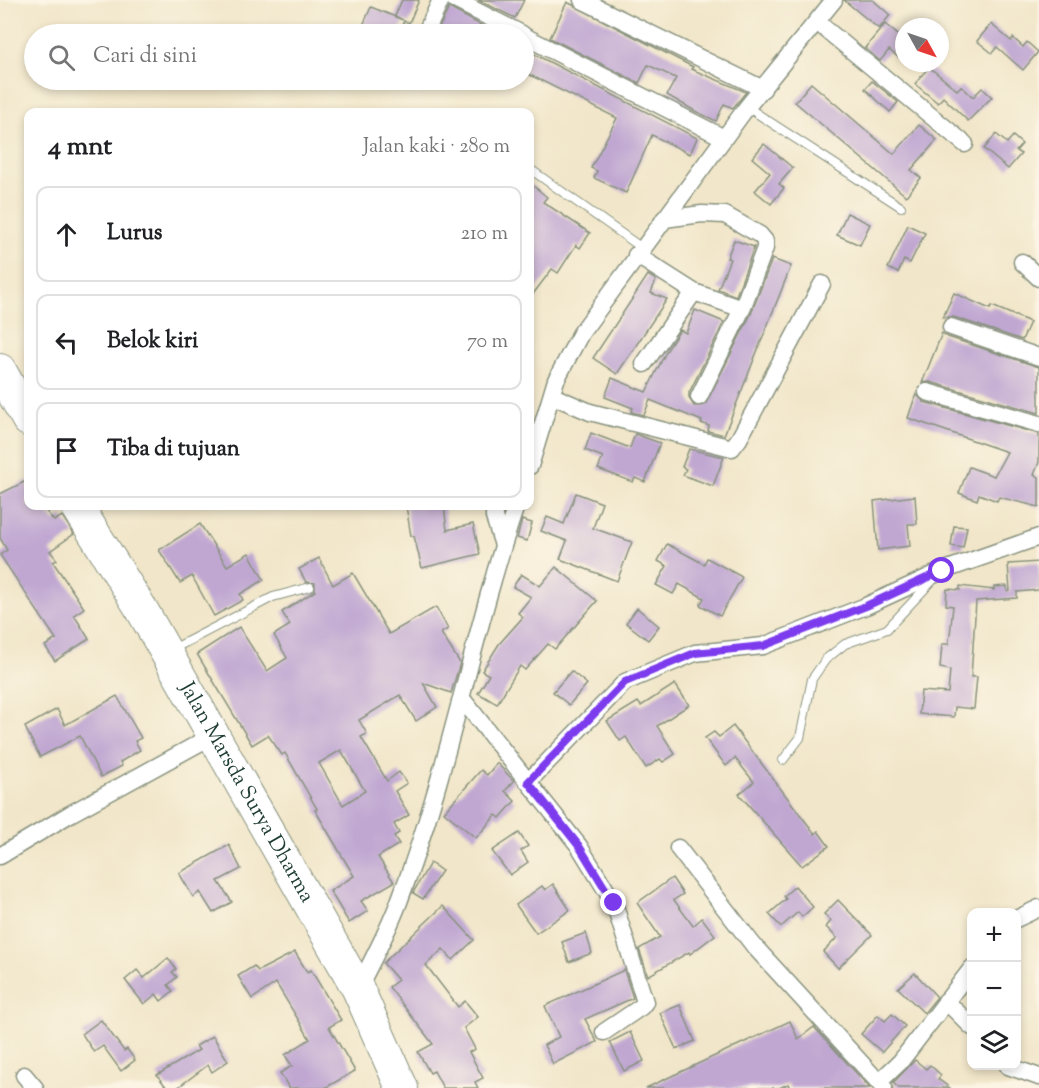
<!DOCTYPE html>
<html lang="id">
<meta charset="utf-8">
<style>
:root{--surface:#fff;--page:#f6f6f6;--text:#202124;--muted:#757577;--line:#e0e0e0}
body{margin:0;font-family:"Sorts Mill Goudy",serif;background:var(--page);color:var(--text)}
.controls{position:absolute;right:18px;bottom:18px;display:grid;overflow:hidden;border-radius:12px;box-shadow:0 3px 9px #0003}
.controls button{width:54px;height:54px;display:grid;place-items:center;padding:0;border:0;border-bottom:2px solid var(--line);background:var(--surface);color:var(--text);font:30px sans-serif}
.compass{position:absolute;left:895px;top:18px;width:54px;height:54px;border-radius:50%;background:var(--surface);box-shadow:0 3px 9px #0003;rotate:130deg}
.stop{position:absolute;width:18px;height:18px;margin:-14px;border:4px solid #7c3aed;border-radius:50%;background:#fff}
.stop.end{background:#7c3aed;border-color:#fff;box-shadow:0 2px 6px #0008}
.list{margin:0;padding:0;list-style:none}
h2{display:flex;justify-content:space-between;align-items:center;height:78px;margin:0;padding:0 24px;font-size:26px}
h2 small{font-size:20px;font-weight:400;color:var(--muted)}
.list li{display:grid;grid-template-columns:39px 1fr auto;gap:18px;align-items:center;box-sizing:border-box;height:96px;margin:0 12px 12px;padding:0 12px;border:2px solid var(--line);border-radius:12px}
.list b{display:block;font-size:22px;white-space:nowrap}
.list em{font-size:20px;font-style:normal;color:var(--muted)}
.icon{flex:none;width:33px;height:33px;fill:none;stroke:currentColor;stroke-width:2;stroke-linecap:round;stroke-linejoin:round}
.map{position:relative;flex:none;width:1039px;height:1088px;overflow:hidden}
.search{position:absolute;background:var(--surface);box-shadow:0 3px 9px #0003;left:24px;top:24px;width:510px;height:66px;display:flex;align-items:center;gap:15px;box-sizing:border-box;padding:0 21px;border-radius:33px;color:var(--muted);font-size:22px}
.panel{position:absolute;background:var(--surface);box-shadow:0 3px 9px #0003;left:24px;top:108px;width:510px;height:402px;border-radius:12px}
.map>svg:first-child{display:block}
</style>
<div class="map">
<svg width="1039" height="1088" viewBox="0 0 1039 1088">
<rect width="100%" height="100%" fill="#fcf5e5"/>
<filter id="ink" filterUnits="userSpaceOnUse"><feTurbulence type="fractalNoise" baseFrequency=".0167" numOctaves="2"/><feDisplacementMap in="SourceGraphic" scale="12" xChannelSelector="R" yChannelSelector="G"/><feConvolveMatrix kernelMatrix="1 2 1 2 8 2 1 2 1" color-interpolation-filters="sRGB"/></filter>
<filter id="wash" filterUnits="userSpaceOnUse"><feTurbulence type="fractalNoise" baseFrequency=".008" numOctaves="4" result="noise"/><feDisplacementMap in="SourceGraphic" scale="24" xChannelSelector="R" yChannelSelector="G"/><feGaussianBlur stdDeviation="1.35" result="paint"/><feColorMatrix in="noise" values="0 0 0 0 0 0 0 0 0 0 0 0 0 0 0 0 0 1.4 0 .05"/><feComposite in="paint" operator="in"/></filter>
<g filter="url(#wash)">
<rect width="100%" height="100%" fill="#f1e6c9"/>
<g id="blocks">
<g fill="#c0a7d2" fill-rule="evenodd">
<polygon points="402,0 419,0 409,23 404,21 398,34 372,34 361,30 371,7 403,20 395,16"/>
<polygon points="478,0 524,0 515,18"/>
<polygon points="844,0 873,0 890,15 879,29"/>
<polygon points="567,2 693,67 691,69 746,92 733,108 724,104 716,121 695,111 667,95 676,78 648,65 639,83 550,38"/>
<polygon points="449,8 481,25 476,34 436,34"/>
<polygon points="885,24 904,40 904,51 898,57 889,50 880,61 865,48"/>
<polygon points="991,24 1011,41 1013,38 1023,47 1027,42 1038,52 1023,70 997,47 992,53 977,41"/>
<polygon points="530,52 697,138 690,154 652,135 626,193 594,178 597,171 591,168 617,118 524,72"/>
<polygon points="929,67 957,90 961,86 973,97 982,88 992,97 968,121 943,97 938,103 915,84"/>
<polygon points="872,81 898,102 890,112 865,89"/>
<polygon points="811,83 894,154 919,125 937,140 911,170 921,178 906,196 795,102"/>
<polygon points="996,134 1007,143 1013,136 1022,144 1016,151 1021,154 1008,169 984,149"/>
<polygon points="764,144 793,168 779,184 784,188 771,204 755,191 770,173 752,158"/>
<polygon points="530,183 547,197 543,202 590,233 580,248 576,245 558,273 552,269 530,298"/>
<polygon points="847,213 870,224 860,245 837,235"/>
<polygon points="908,225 925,233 910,263 904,260 898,273 888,268"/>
<polygon points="734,240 754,247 736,296 718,289 730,259 727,258"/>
<polygon points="772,259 791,266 724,435 708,431 709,426 701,423 702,421 650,400 644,415 631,412 633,408 605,397 612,378 646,392 667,350 680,330 686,333 695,310 724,322 689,393 689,398 694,406 705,405 751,314"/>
<polygon points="648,275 656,280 651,293 667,299 617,374 593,358"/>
<polygon points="954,293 990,309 992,306 1030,322 1022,340 954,317 943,317"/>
<polygon points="942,333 948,337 1039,367 1039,413 930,382 922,383"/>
<polygon points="916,394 924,402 1039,434 1039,462 1034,475 1039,477 1039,507 999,497 997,501 979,494 977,500 959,493 969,467 994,476 1007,452 908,418"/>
<polygon points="591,433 630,448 635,434 660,443 645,482 635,478 633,482 598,469 603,457 585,450"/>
<polygon points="689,449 724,457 713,486 683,475 686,469 682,467"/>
<polygon points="28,480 28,506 42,506 54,521 62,516 74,534 50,551 57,560 53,562 84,608 74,615 89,639 55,661 45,646 56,639 0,555 7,550 0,538 0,494"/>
<polygon points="576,493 602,503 593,528 632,542 617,581 560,559 567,541 541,531 547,517 564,524"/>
<polygon points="915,496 917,524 908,524 910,546 878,550 874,501"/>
<polygon points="406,506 444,506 447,530 473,524 480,554 422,568 414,536 411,536"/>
<polygon points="522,520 532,523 527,541 517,538"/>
<polygon points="200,524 227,566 249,553 264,580 240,594 243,600 214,616 192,576 180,583 159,550"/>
<polygon points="954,526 967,527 963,548 951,546"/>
<polygon points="667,544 704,564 707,558 742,577 720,616 700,605 704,598 679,584 673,594 656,585 667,566 658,561"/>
<path d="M319,558L333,585L353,573L389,634L436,607L448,629L441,633L460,663L451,693L423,683L437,707L416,721L400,695L359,720L367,734L361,737L387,781L399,772L407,783L395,791L409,815L394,824L399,833L394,836L399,844L378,857L394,882L361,901L368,911L349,923L330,891L354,876L315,810L317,809L285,753L282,755L268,735L252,745L197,654L239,627L267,671L287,658L274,635L290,625L282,612L315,591V583L306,582L299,569ZM341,750L365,791L343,805L319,763Z"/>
<polygon points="1039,562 1039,590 1017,592 1017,598 976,601 971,677 977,677 974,709 955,707 954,717 919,714 921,691 948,693 950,670 940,668 942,644 948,644 950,635 953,606 946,605 947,589 960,590 960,586 994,590 994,587 1007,586 1007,591 1010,591 1008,564"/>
<polygon points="556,567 597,601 555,649 548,644 525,670 520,666 497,704 478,693 489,675 482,671 499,644 523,617 518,613 531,597 513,587 521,574 540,586"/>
<polygon points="637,608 659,626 648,640 626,623"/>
<polygon points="571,671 587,684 569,705 553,692"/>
<polygon points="675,684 689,705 657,726 675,754 663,762 660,759 646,768 626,737 620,741 607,721 638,702 641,706"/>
<polygon points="117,696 141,738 135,741 140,750 120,762 122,766 101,777 80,736 40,757 25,727 57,709 65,725"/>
<polygon points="733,726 815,834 818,831 829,846 802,866 739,794 754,782 735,758 726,766 705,738 714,732 719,737"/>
<polygon points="497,763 514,781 505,791 515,801 500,818 496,815 476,838 444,812 481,770 487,775"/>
<polygon points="519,833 528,846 521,851 528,862 510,875 492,851"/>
<polygon points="229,845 241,869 218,881 232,902 213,913 200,892 193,897 179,873"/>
<polygon points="430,863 442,871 423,899 413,893"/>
<polygon points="672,878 683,894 674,900 693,926 702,918 715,935 690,954 689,952 648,976 639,949 660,937 637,903"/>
<polygon points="553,884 570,910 536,933 516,905 542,886 545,890"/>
<polygon points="795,886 813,907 802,917 798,912 781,927 769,914 786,899 784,896"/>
<polygon points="838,900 872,935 838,968 823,952 837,938 826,927 831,921 824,914"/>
<polygon points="443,906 474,940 453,960 443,949 426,965 458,1007 465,1001 478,1017 464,1028 475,1049 469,1052 483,1078 475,1082 478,1088 443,1088 434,1071 430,1073 418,1052 433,1044 389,987 398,980 383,963"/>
<polygon points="586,933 592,953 569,962 562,942"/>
<polygon points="295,952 307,972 311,970 341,1020 329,1027 355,1071 325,1088 289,1088 280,1073 292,1066 285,1055 310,1039 276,983 252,999 238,976 254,966 258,971"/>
<polygon points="168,958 176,969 172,972 177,977 168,985 173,991 161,1001 156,994 144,1004 125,980 137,970 144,978"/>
<polygon points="624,970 633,998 585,1019 597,1042 553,1064 544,1045 559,1037 545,1006"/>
<polygon points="915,973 937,997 924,1013 898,988"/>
<polygon points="680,1005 695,1041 676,1049 660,1013"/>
<polygon points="892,1014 905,1026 882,1052 861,1034 878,1015 885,1021"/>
<polygon points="101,1020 124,1051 127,1049 135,1060 121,1071 103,1046 94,1052 82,1034"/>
<polygon points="790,1021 798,1039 814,1027 870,1088 790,1088 788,1084 779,1088 646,1088"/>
<polygon points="630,1032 644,1061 624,1071 610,1042"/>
<polygon points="213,1036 228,1061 212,1072 208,1065 177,1088 167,1088 157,1075 199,1050 196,1046"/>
<polygon points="915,1060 926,1069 930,1065 941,1075 938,1079 950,1088 899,1088 893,1083"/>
</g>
</g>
</g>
<g filter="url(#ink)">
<use href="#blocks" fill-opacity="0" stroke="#88927e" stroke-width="1.5"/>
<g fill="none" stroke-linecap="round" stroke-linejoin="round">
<g stroke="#88927e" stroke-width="10">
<g id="lane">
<polyline points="747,107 901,207"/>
<polyline points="530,169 642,248"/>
<polyline points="171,650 273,597 310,587"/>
<polyline points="783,760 800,738 812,679 826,659 845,644 887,629 933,580"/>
</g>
</g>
<g stroke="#88927e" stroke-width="19">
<g id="street">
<polyline points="455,0 522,34"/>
<polyline points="582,0 763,89"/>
<polyline points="817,22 965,144"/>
<polyline points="425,34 441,0"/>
<polyline points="524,36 724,138"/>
<polyline points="664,219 702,214 725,215 760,235 765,241 765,248 742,309 699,397"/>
<polyline points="636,255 694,292 742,309"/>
<polyline points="1022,262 1039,278"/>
<polyline points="951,327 1039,357"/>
<polyline points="644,364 694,292"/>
<polyline points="927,392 1039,424"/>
<polyline points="553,396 590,412 732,448 739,439 822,284"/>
<polyline points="530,466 556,380 581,333 747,107 834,0"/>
<polyline points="494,506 494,517 503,545"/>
<polyline points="463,700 579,846 614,903 645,1002 641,1007 604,1032"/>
<polyline points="528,782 625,682 695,653 763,646 866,606 942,571 1039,537"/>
<polyline points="678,848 754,946 884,1088"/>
<polyline points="0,856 70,814 214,735"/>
<polyline points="1016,919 1039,908"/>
<path d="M358,989C372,960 389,930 400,899C449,771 472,635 516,506"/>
<polyline points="946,1001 972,1027"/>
<polyline points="1008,1066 1039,1077"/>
<polyline points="24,1075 35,1088"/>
<polyline points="880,1081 900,1062 972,968"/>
</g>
</g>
<g stroke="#88927e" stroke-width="34">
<g id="highway">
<polyline points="0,370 28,420"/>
<path id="s1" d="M77,506L142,610L321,924L358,989L402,1088"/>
</g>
</g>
<use href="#lane" stroke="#fff" stroke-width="8"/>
<use href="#street" stroke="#fff" stroke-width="16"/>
<use href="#highway" stroke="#fff" stroke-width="32"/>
</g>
</g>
<g fill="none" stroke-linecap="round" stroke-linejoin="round" filter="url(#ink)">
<polyline stroke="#7c3aed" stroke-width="8" points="614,903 579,846 528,782 625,682 695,653 763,646 866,606 942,571"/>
</g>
<g text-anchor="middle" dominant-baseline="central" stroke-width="4.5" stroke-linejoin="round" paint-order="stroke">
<g font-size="21" fill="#1f3d34" stroke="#fcf5e5">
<text stroke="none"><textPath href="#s1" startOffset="333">Jalan Marsda Surya Dharma</textPath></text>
</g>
</g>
</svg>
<div class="controls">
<button>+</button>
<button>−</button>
<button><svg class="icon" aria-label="layers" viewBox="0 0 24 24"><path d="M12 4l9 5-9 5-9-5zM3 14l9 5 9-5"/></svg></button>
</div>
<svg class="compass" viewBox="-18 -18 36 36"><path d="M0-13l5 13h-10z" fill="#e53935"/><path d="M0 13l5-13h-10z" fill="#757577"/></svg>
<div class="stop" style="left:942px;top:571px"></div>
<div class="stop end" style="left:614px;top:903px"></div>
<div class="search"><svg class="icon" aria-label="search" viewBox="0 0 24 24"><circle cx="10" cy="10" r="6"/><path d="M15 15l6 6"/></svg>Cari di sini</div>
<section class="panel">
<h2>4 mnt<small>Jalan kaki · 280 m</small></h2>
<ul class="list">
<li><svg class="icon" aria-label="ahead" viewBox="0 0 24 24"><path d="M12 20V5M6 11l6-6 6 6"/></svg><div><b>Lurus</b></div><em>210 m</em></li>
<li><svg class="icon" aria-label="left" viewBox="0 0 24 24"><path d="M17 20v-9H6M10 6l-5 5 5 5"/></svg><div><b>Belok kiri</b></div><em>70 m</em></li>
<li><svg class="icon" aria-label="arrive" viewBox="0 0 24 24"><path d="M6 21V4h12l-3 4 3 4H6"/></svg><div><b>Tiba di tujuan</b></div></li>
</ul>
</section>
</div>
